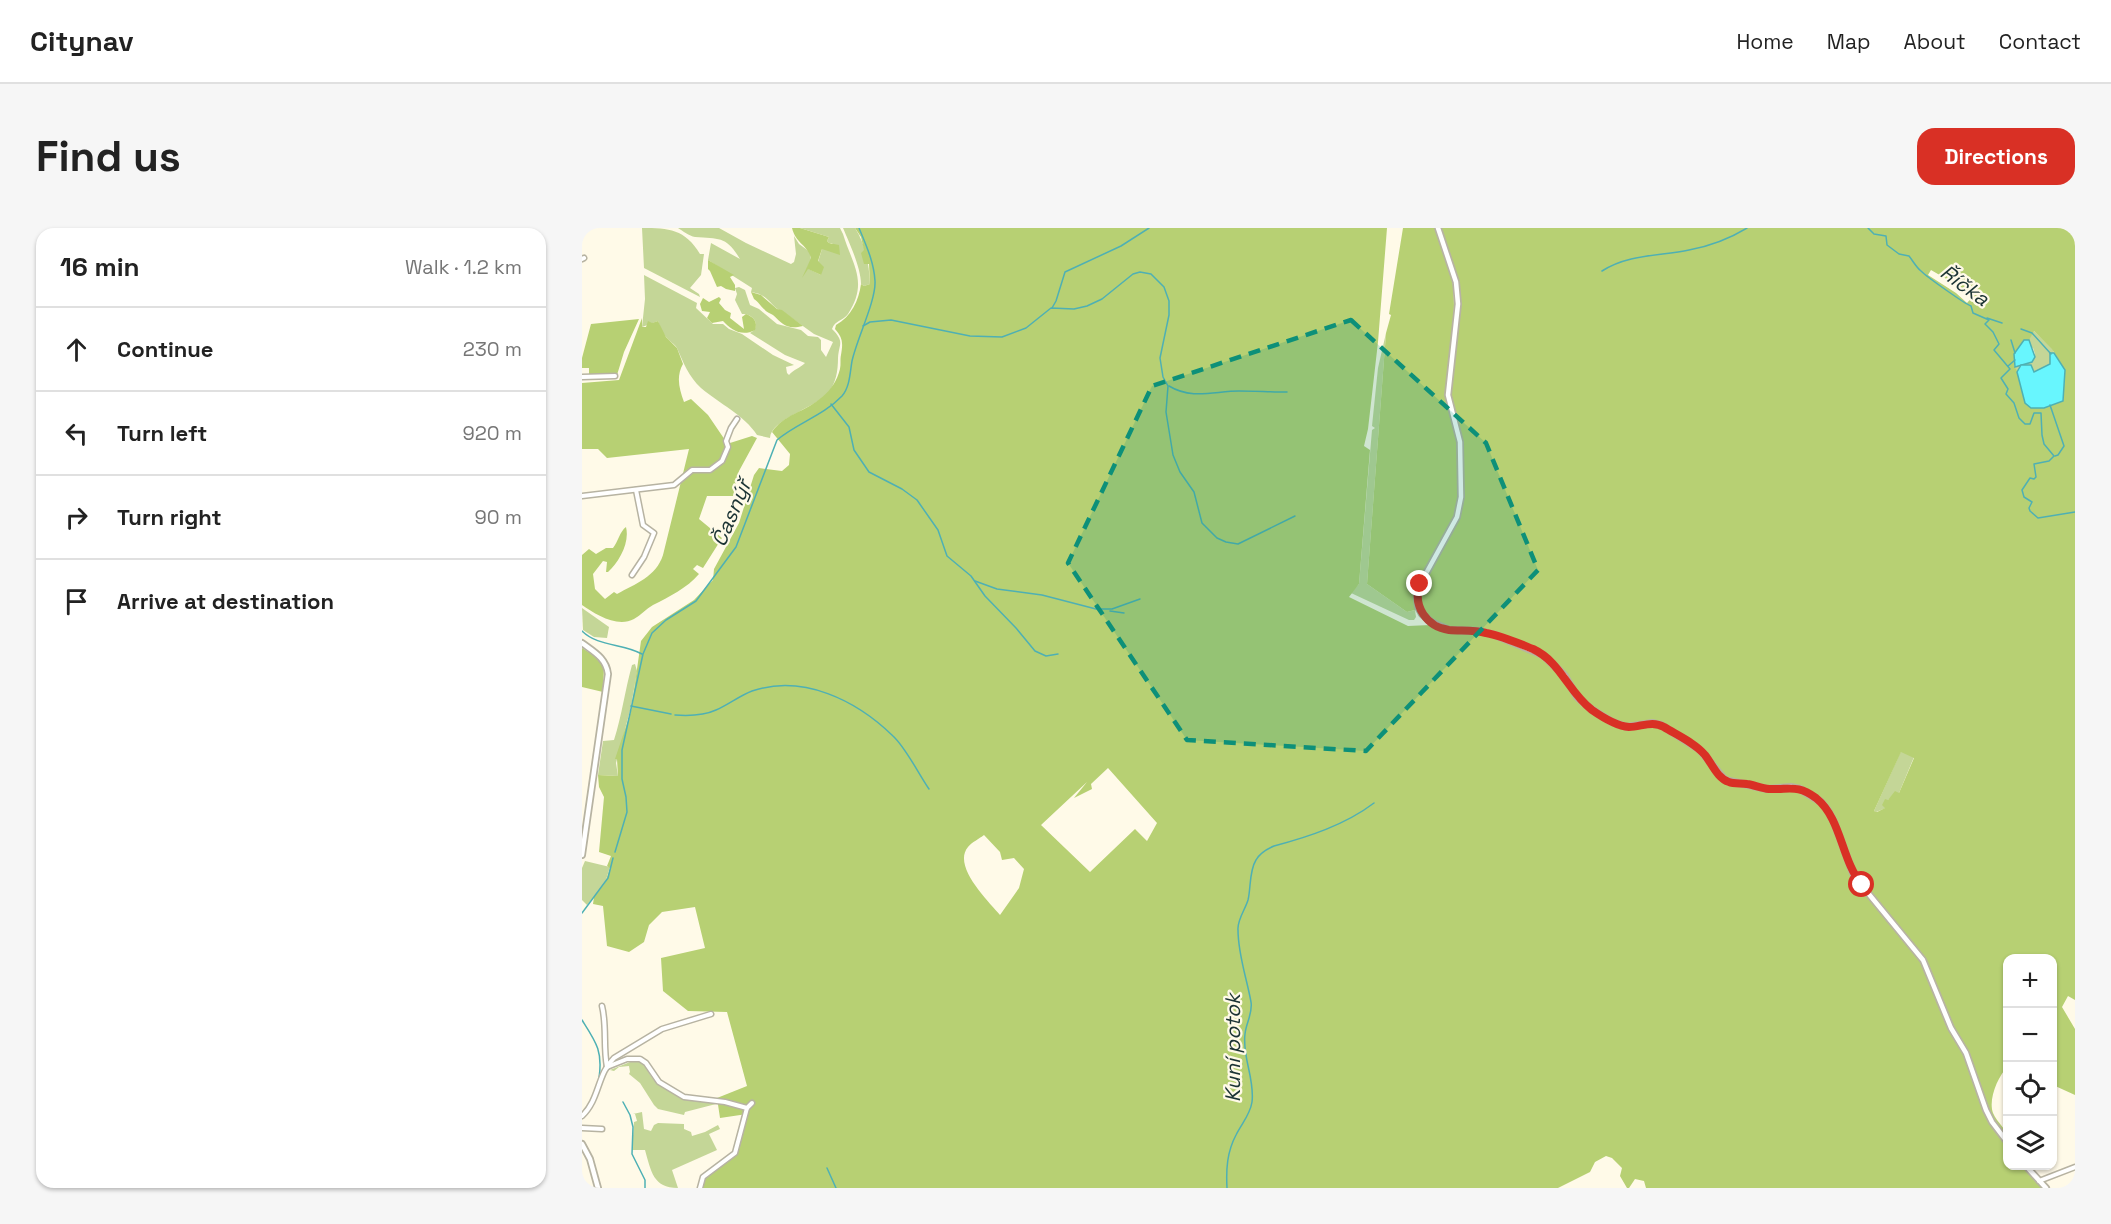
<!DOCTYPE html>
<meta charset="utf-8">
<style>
:root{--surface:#fff;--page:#f6f6f6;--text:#222;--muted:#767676;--line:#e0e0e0;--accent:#d93025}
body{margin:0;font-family:"Space Grotesk",sans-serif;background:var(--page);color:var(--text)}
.controls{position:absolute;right:18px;bottom:18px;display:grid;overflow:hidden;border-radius:12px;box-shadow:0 2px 4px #0004}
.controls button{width:54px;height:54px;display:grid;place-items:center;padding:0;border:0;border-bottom:2px solid var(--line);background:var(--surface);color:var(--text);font:30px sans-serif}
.stop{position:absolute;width:18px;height:18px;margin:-14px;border:4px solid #d93025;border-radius:50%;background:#fff}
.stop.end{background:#d93025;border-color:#fff;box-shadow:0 2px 6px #0008}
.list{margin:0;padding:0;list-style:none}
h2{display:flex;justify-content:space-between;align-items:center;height:78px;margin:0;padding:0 24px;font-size:26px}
h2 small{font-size:20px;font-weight:400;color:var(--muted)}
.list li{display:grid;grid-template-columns:39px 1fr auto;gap:18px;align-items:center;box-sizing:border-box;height:84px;padding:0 24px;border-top:2px solid var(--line)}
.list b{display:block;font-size:22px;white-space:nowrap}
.list em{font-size:20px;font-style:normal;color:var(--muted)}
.icon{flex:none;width:33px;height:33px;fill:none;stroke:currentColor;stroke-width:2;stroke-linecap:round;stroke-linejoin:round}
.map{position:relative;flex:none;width:1493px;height:960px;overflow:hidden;border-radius:18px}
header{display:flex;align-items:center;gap:36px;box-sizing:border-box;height:84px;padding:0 30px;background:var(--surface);border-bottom:2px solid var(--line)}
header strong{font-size:28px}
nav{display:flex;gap:33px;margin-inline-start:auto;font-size:21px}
.intro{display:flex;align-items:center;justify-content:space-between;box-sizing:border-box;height:144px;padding:0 36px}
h1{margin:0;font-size:42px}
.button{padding:15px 27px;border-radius:18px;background:var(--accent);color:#fff;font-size:21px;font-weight:700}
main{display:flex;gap:36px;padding:0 36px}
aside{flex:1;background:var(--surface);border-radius:18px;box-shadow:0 2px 4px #0004}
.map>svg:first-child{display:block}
</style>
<header>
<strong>Citynav</strong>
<nav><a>Home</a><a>Map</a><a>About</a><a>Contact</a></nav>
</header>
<div class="intro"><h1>Find us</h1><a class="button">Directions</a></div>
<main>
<aside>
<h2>16 min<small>Walk · 1.2 km</small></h2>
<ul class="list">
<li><svg class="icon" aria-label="ahead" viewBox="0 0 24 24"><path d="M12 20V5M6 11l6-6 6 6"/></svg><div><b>Continue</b></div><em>230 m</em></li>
<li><svg class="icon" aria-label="left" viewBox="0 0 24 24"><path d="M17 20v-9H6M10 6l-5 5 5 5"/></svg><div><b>Turn left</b></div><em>920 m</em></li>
<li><svg class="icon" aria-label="right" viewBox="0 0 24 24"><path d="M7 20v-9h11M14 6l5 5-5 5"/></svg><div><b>Turn right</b></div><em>90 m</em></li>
<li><svg class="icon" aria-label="arrive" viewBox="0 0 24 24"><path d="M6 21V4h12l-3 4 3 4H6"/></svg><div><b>Arrive at destination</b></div></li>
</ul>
</aside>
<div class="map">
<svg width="1493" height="960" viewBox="0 0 1493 960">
<rect width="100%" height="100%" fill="#fffae8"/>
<g fill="#c4d697">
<path d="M60,0C87,0 103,1 118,26H122L119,47L108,60L117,66L118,69L62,40Z"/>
<path d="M96,0H137L164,15L209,36L212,34L214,26L212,8L217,16L228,24L229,32L225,40L239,47L236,34L240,21L251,15H247L245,13L247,9L218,0H258L261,6C270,36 287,54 266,86C261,93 253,92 250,101C263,114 257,115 256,130C256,143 254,155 246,165C233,180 189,191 188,210L175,207C162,187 138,176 119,160C107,149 101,134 95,120C92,115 88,114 85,110C81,106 78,99 76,93L60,99L63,71L62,47L115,75L114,80L131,96H141L147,101L160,106L191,127L212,137L204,139L205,145L207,147C211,142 218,140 223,135L203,127L168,105C180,99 172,85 160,86L153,72L155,66L153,60L157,59L163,62L168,77L177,81L195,96L219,102L226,108L236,109L239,112V122L244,129L251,114L232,106L200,83C192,81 188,71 179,67C176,65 173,65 169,64L170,60L126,32L129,15L158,31C144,8 138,11 113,9C107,8 101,3 96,0Z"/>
<path d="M261,0H273C284,17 287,36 288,56L282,58L279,56C279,40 267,14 261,0Z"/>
<polygon points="1452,103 1471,121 1472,125 1468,125 1468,136 1453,145 1438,138 1435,144 1433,139 1450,134 1453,126 1451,120 1431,114"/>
<polygon points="804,105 785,356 825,384 833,382 834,389 832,392 827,392 769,365 777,356 790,202 793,200 790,198 796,140"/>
<polygon points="0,380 27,399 25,410 12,409 1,402"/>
<path d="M53,436L55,443L49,479L34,535L36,548L16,547L21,513L32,512C40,487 43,462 50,437Z"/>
<polygon points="1319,523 1332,529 1317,565 1306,572 1303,578 1304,580 1294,584 1292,583"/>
<polygon points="3,633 28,639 23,655 5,677 0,672 0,640"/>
<path d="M53,832C64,835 65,844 72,852C89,869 111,872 134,876L103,884L102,887L76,881L72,877L58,855L47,846L48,844L47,838L37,839L32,843L28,842Z"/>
<path d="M60,884L62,901L69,903L72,897L76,895L102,896V901L109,904L110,908L123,904L136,897L138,901L127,906L135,922L90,942L96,960C71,960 69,943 63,922H50L52,894L55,893L53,886H51Z"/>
</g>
<g fill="#b7d073" fill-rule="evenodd">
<path d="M210,0H218L247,9L245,13L247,15L257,17L258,27L240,21L236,33L242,39L239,47L226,41L220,50L229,30C225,16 214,16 210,0Z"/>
<path d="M273,0H805L796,114L786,201L782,218L788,222L777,356L767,369L826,398L848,397L866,404L897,406L912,409L960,429L981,449L993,470L1008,483L1029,496L1044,501L1070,498L1078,499L1117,524L1136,549L1148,557L1163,558L1185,563L1209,561L1217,563L1232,572L1243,582L1249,595L1270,649L1339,733L1367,801L1382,826L1402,883L1408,895L1425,918L1426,938H1441L1460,960H1064L1062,953L1053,951L1047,960H1045L1038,948L1040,940L1030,930L1024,928L1013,934L1008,944L976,960H120L121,951L155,925L165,886L138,890L135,870L165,858L145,784L106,783L81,763L79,730L123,720L113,679L80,684L67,697L62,714L47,724L25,718L21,678L11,676L12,669L23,655L28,640L25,638L29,628L17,624L22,569L17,559L16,547L36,548L35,531H33L49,483L59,413L70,399L112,372L131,352L132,341L157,295L172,247L177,240L200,243L207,237L208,226L190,204C195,196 204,190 212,186C233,176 252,165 258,141C259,136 258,131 259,127C261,115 261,110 253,101L254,97C269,89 277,72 279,56L282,58L288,56L287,36H282L279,25L282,22L279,9ZM526,540L575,595L565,613L553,601L508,644L459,597L505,554L492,570L510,561L509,556ZM402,607L418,624L420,632L432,630L442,641L437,660L418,687C406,673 370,638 386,619C390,614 397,611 402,607Z"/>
<path d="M821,0H853C875,41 874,76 869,120C867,135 864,150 864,165C864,182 873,198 876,214C879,234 879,268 873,287C862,323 832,340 833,382L825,384L785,356L804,105L809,87L807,86Z"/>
<path d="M859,0H1493V772L1486,768L1480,779L1493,801V867L1471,857L1470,730H1426L1425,839C1416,849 1406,871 1411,885C1415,895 1425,900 1425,911L1406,881L1386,824L1371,799L1344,731L1274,647L1254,593L1247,579L1240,573L1219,558L1209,557L1185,559L1144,550L1120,520L1080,495L1071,493L1045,496L1031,492L1010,479L993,463L977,438L958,422L914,404L862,398L845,389L840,383L838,378L837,367L842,354L878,290L882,270L880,213L869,167L878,76L876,54ZM1349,42L1392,67L1385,75L1374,65L1346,47ZM1452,103L1470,121L1483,142L1481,173L1454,179L1432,137V126L1442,112H1447ZM1319,524L1332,530L1317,565L1313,563L1306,572L1303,571L1300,577L1303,580L1295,584L1292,583Z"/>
<polygon points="126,32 152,47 148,49 153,57 153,63 144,61 139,58 135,59 128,43 126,41"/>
<path d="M169,64L179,67L195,81L200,82L221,98C204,102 201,96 191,87C188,85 184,84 182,81C178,78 177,74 172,71Z"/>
<path d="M137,69L139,71L137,75L143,82L149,85L148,90L162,101L160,89L164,86C172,89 176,94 173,102C160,109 149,102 141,93L130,95L125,90L128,84L120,83L118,76L121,70L127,74Z"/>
<path d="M60,90V99H64L66,93L70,95L76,93L84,109L95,120L101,136C94,148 97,161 102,174L109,171L126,187L143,212L148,215L170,208L175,210L157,243L151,268H125L117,291L140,310L121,340L115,337L111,341L117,346C105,360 87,369 71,377C64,381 59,387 52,391C35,400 13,386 0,377V327L7,321L14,326L24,320H31C36,314 38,303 44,299C48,315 37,334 26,344H24L25,334L21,333L11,346L13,361L23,371L32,364L35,366C53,356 74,349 81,327L107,221L25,230L16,221H0V155L37,152Z"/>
<polygon points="57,91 42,124 35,147 7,148 7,140 0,140 0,130 9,96"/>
<polygon points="0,420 15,429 22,439 21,464 0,459"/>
</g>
<g fill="#68f6fe" stroke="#4eb0b4" stroke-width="1.5">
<polygon points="1442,112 1447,112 1453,129 1450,134 1433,139 1432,126"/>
<polygon points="1468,125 1472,125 1483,142 1481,173 1462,180 1449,180 1443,175 1435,144 1439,137 1449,137 1452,144 1468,136"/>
</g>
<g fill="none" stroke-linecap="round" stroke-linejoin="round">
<g stroke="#4eb0b4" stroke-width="1.5">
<path d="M1286,0L1292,6L1304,8L1305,17L1317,26L1327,28C1331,33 1334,39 1339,43C1345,49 1383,76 1389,78L1391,85L1407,92L1403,96L1411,104L1417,116L1412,122L1428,141L1419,150L1426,161L1424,166L1432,175L1437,190L1443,196H1448L1452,185H1459L1460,207L1462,216L1472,228L1467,233L1452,236L1454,249L1452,251L1448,250L1440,262L1442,269L1450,274L1447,280L1448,283L1456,290L1493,284"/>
<path d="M1020,43C1046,26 1078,28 1107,22C1128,18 1147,11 1165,0"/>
<polyline points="470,80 474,73 483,44 539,18 567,0"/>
<polyline points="1405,90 1420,95"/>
<polyline points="281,98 288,94 309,92 388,108 420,109 444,100 469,80 492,81 505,78 520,71 551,46 558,44 569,46 582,59 587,73 587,87 578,130 581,149 586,158 584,184 591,227 598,244 612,264 620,295 635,310 644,314 656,316 713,288"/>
<polyline points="1439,101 1450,105 1469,126"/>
<polyline points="1429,112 1433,125"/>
<polyline points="1426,138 1433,132"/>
<path d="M587,158C610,172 633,163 657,163C673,163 689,164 705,164"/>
<polyline points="249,176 267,199 272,222 287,244 320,261 335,272 356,302 365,328 389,348 403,368 434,400 453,423 464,428 476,426"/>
<polyline points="1468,177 1482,218 1476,227 1473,228"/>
<polyline points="393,353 415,361 460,367 514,381 530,381 558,371"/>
<polyline points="528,383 542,385"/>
<path d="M0,403C16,419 41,415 60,426"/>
<polyline points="49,478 89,486"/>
<path d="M93,487C107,488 121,488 134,482C146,477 157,468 170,463C221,446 274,472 311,508C324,520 336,545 347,561"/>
<path d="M33,624L45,584L44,569L40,551V522L61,426L70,405L84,392L114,373L154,319L195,212C215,195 241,188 260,168C268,159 268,144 270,133C275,110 294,73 293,53C292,34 284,17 277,0"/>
<polyline points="0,685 26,650 31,630"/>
<path d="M0,792C14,814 21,823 17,850"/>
<polyline points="41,874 48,887 51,899 50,926 63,952 63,960"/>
<polyline points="245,940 254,960"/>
<path d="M645,960C644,941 645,924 654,907C660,895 668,887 670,874C673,851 660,829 663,806C664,795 671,785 669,774C665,751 656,727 656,702C655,692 663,682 666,672C669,660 667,643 674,632C678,625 685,621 692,618C726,609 763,597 792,575"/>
</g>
<g stroke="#b7b3a2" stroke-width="7">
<g id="minor">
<polyline points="0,31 2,30"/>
<polyline points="0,149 33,148"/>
<polyline points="0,268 92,257 110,242 128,242 140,233 146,219 144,213 149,200 155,191"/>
<polyline points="50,347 62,329 72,305 61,297 54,262"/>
<path d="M20,778C25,798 21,818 25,839"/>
<polyline points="25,839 45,831 58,831 64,835 77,854 102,869 143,874 165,880 170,875"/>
<path d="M0,888C18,871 15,846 32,830L80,801L129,786"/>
<polyline points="0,900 20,901"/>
<polyline points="1457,953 1493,939"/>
<polyline points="118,960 121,949 153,925 165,880"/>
</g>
</g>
<g stroke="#b7b3a2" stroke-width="8">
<g id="major">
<polyline points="856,0 874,54 876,76 866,167 878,214 879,269 875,289 836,360 835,369 836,379 840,386 849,394 867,402 898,403 913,407 961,427 983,448 995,469 1009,481 1030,494 1045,499 1070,495 1079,497 1118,522 1143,552 1185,561 1209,559 1218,561 1239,574 1245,581 1252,594 1272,648 1341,732 1369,800 1384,825 1404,882 1410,894 1426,915"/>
<path d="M0,415C12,424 24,430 26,446L0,627"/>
<polyline points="0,916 8,931 16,960"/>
<polyline points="1444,938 1464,960"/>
</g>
</g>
<use href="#minor" stroke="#fff" stroke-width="4"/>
<use href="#major" stroke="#fff" stroke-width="4.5"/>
</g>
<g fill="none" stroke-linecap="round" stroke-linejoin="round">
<path stroke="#d93025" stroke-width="8" d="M838,356C830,378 845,399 867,402C880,403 892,402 904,405C920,408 936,415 951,421C979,434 986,464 1010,482C1020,489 1034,498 1047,499C1059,499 1070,492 1082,499C1095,507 1113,515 1123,527C1130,536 1136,551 1147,554C1152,556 1159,555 1165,556C1172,557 1179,560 1187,561C1208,562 1215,556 1234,570C1260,591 1259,632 1280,657"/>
</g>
<path fill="#0d9079" fill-opacity="0.2" stroke="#0d9079" stroke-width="4.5" stroke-dasharray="12 8" stroke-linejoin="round" d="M769,92L904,215L956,342L784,523L605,512L486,335L570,158Z"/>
<g text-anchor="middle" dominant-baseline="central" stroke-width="4.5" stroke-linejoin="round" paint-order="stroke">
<g font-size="21" font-style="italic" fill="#1b3334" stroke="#fffae8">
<text transform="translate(1383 57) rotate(36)">Říčka</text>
<text transform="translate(149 285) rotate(-67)">Časnýř</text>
<text transform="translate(650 820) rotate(-90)">Kuní potok</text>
</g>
</g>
</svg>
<div class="controls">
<button>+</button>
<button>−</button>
<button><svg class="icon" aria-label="locate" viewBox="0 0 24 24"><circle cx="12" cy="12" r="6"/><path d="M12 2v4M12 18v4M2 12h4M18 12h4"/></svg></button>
<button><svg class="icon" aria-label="layers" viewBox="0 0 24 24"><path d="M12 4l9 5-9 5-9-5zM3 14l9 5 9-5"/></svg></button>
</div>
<div class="stop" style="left:1280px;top:657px"></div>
<div class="stop end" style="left:838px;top:356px"></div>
</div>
</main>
